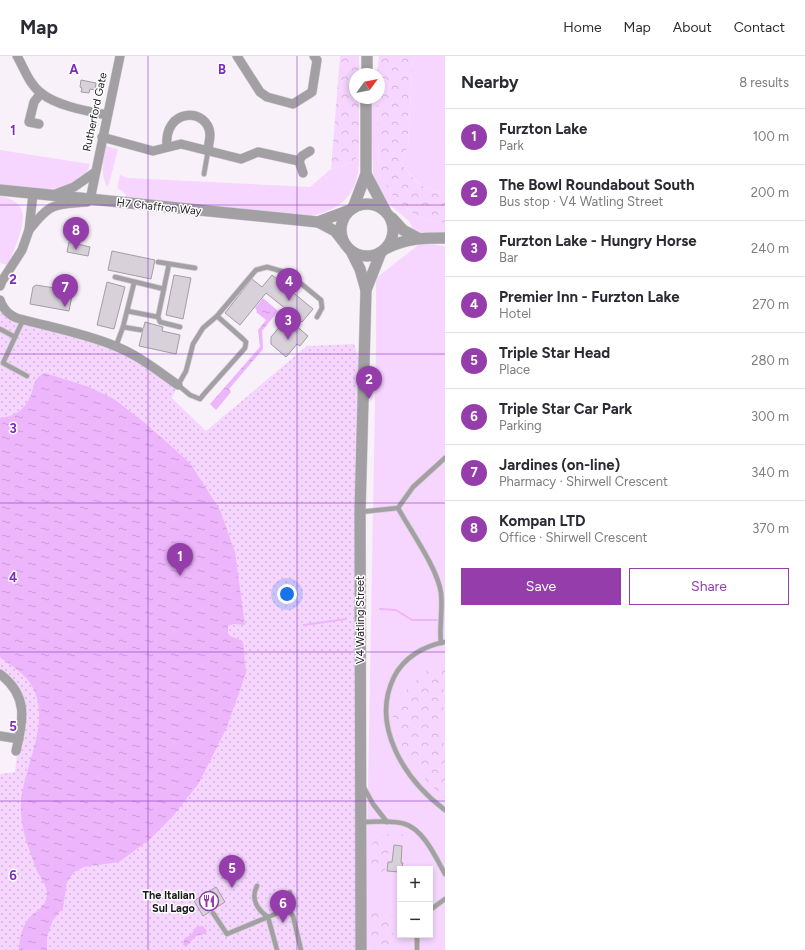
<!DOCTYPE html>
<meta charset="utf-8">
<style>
:root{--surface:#fff;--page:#f2f2f3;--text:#2b2b33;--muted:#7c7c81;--line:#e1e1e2;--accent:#953daa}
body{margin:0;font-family:Figtree,sans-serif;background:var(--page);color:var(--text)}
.controls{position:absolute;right:12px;bottom:12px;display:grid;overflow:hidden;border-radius:0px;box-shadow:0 2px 6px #0003}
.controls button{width:36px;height:36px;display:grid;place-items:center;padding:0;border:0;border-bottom:1px solid var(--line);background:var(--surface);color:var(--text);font:20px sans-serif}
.compass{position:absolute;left:349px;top:12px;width:36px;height:36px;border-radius:50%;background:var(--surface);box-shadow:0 2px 6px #0003;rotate:57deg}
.you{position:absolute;left:287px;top:538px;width:14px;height:14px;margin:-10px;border:3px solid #fff;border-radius:50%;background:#1a73e8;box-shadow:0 0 0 6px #1a73e833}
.badge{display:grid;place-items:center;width:26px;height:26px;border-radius:50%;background:var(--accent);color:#fff;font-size:13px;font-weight:700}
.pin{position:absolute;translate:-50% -33px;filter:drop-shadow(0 1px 2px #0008)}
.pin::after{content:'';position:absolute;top:21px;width:14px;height:12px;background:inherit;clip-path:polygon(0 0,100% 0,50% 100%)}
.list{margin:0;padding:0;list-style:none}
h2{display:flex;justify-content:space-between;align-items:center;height:52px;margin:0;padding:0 16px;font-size:17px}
h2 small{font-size:13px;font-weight:400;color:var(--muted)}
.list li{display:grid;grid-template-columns:26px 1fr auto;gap:12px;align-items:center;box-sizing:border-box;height:56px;padding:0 16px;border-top:1px solid var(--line)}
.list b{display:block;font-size:15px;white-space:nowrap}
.list p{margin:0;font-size:13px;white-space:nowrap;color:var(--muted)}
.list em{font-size:13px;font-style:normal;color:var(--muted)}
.actions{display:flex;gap:8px;padding:12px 16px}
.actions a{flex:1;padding:9px 0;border:1px solid var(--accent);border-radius:0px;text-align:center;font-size:14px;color:var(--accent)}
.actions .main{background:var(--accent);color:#fff}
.map{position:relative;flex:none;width:445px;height:894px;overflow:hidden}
header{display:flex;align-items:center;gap:24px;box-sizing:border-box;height:56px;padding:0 20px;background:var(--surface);border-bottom:1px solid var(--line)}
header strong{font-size:19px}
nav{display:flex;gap:22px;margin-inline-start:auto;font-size:14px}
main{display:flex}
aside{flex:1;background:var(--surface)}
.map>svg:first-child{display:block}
</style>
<header>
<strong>Map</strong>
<nav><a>Home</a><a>Map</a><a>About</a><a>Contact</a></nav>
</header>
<main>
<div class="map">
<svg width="445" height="894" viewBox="0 0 445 894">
<defs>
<pattern id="forest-crowns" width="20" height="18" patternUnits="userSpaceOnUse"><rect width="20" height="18" fill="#f6d6ff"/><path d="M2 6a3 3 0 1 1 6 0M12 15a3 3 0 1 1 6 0" fill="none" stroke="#d2b7da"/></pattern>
<pattern id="park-dots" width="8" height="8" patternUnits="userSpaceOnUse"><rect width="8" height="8" fill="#f6d6ff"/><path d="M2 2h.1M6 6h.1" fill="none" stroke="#d2b7da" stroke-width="1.8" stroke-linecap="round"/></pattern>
<pattern id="water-ripples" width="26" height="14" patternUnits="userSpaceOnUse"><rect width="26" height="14" fill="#edb5fb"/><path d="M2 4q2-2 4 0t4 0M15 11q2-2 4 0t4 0" fill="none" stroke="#cb9bd7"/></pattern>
</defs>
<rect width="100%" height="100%" fill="#f8f1fa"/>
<g fill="#f6d6ff" fill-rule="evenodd">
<path d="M413,0H445V136C422,135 417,125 402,109L408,88Z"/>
<polygon points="370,42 377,42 379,117 392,139 418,162 445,167 445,182 418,182 409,165 389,148 375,128 373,116"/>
<path d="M106,90L118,93L109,128L107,131C100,117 103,105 106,90Z"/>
<path d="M0,94L90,108C81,143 27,132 0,129Z"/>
<path d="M359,100C360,135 344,154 310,160L125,142L126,138L117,132L120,119L128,122L310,131L331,113L352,106Z"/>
<path d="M0,140C27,146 26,161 18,183C15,192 12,201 7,209L0,207Z"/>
<path d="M421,187L445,190V894H365L376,291V222ZM400,813H430V879H400Z"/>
</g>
<g fill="url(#forest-crowns)">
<polygon points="340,0 359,0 359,18 355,18 355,42 359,42 359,100 352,106 331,113"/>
<path d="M379,0H413L408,88L402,109C416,125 422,135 445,136V167L418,162L392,139L379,117L377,42H379V18H377Z"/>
<path d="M439,609L445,614L443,639L444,662L442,668L437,671L445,690V742C423,723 402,700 395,670C394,666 392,660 393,655C395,646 405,635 412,629C420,621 428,612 439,609Z"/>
<polygon points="400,776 407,783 393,785 385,803 385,819 370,820 372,788 380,780"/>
<polygon points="392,852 393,894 371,894 370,853"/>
</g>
<polygon fill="url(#park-dots)" points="0,247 5,255 116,290 178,329 172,342 206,375 307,290 354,288 364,318 361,894 0,894 0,718 15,716 22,654 0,618"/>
<g fill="url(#water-ripples)">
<polygon points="263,242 278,255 262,275 263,293 229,333 231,336 216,354 210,348 260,291 258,274 266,264 256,256 257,255 255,252"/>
<path d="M45,317L89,331L114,343L145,367L190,407L220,454L235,496L245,569L234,568L228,570V577L230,580L243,585L246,617L227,671L199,727L173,760L149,784L119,806L84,811L74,816L67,826L63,852L53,864L47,881V894H19C19,885 21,875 25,868C31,855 47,854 47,837C47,830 40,821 37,815C30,796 22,777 21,757C18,715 56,667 30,627C23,616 10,609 0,601V362C14,361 26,353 31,339C35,329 33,322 45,317Z"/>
<polygon points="203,870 207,875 205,878 196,880 186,891 183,889 184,883 192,878 196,871"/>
</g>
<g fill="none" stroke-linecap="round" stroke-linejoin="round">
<g stroke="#edb5fb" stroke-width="2">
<polyline points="380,553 396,554 412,564 437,564"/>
<polyline points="304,569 346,563"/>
</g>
</g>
<g fill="#d8d1da" stroke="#a39da4">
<polygon points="81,24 96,27 95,34 90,33 89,37 81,36 82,32 80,31"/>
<polygon points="69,186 90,191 88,200 67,196"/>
<polygon points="112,195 155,204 151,223 108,214"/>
<polygon points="174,219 191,222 183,263 166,259"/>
<polygon points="272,219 313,253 302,266 266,237 240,269 225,257 252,223 262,231"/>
<polygon points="107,226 125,231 114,273 97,269"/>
<polygon points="36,229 73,235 69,255 30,248 33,231"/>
<polygon points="287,262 308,280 300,290 297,288 286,301 271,288 271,281"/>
<polygon points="145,266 163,271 162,275 180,279 176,298 139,290"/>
<polygon points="394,789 402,790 401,807 403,807 400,816 387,815 388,806 392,806"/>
<polygon points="216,831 225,846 203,860 194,845"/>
</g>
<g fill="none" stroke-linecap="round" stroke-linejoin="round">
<g stroke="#d4ced6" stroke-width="6">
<g id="service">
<polyline points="204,118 208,95"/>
<polyline points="158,206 195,212"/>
<polyline points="115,221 164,233"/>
<polyline points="127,255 158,261 169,208"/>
<polyline points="217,260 243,283 246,286 245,292 204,338 200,343 190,339 178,329 186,315 193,288 203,272 217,260 256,214 267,211 288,217 321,244 322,252 317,261"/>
<polyline points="158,261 160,266 180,271"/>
<polyline points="23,264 3,307 27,320"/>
<polyline points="123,271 141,274"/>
<polyline points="0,273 15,281"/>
<polyline points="116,290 123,271 134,227"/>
<polyline points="398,452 413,431 445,402"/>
<path d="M360,456L398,452C410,474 438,513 441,537C443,554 439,571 441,587"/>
<path d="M445,586C424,590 404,601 394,621C370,670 405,724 445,754"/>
<polyline points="363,730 373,748 387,766"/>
<path d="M362,766C375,766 392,764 405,768C424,774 436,802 445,818"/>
<polyline points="288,853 290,836"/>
<polyline points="430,854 445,843"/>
<path d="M213,857L227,878L268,861C258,854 250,843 257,830"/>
<polyline points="277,894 268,861 288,853 293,860 301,894"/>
<polyline points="417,894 417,879"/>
</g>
</g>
<g stroke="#d4ced6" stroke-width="10">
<g id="minor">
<path d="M17,0C24,12 29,28 41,37C57,50 87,55 107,59"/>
<polyline points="237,0 260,36 267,41 293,48 312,36 317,4 314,0"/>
<polyline points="39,68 29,66 34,46 41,37"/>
<polyline points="102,81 153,95 181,88 241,103 258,96 299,105 303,117"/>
<path d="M167,91C163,51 209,51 210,79C210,84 208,90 208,95"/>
<polyline points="299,105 302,100 310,95"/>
<polyline points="53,139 74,131 94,117"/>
<polyline points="90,144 120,0"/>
<path d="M29,174C51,146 53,149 87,146"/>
<polyline points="0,230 2,225 22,194 29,174 33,138"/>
<path d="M0,244C4,256 12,262 24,264C55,272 86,278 115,290C138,299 158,315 178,329"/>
<path d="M0,618C29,640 23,664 16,695"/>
<polyline points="0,680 19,683"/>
</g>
</g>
<g stroke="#d4ced6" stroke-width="12">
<g id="tertiary">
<polyline points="367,18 367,0"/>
<polyline points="366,118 385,154"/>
<polyline points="0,134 318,166 350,154"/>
<circle cx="367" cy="174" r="26"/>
<polyline points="353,152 366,118 366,42"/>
<polyline points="392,162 403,174 418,182"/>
<polyline points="318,166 335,175 343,185"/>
<path d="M387,192C407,182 423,182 445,182"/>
<polyline points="351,195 360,213 366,234 360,456 361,894"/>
<polyline points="366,234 381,196"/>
</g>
</g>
<use href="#service" stroke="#a3a0a3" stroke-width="4.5"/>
<use href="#minor" stroke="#a3a0a3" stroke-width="9"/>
<use href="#tertiary" stroke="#a3a0a3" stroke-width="11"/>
</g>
<path fill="none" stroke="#7b2cbf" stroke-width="1" stroke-opacity="0.55" d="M148,0V894M297,0V894M0,149H445M0,298H445M0,447H445M0,596H445M0,745H445"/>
<defs>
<g id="restaurant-ring" transform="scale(1)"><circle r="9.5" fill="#fff" stroke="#953daa" stroke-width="1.5"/><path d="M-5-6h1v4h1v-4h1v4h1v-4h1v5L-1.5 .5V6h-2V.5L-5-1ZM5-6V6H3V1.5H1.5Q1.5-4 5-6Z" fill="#953daa"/></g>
</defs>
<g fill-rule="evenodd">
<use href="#restaurant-ring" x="209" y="845"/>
</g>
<g text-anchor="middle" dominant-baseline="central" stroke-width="3" stroke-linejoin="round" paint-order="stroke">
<g font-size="11" fill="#1a181b" stroke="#fff">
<text transform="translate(95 56) rotate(-78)">Rutherford Gate</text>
<text transform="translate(159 151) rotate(6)">H7 Chaffron Way</text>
<text transform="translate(360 564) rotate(-90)">V4 Watling Street</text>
</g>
<g font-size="11" font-weight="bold" fill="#1a181b" stroke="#fff" text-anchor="end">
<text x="195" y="839">The Italian<tspan x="195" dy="13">Sul Lago</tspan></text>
</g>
</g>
<g font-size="13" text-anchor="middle" font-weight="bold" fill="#7b2cbf" stroke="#fff" stroke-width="3" stroke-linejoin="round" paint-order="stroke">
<text x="74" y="18">A</text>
<text x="222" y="18">B</text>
<text x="13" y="79">1</text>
<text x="13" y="228">2</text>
<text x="13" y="377">3</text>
<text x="13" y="526">4</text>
<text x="13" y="675">5</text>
<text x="13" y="824">6</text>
</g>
</svg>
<div class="controls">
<button>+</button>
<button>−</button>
</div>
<svg class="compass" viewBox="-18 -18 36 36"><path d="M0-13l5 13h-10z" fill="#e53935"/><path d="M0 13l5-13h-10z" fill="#7c7c81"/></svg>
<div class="you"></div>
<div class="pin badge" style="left:180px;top:520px">1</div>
<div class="pin badge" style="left:369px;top:343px">2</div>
<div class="pin badge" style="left:288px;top:284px">3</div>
<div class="pin badge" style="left:289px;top:245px">4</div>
<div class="pin badge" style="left:232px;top:832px">5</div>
<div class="pin badge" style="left:283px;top:867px">6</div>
<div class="pin badge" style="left:65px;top:251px">7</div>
<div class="pin badge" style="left:76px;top:194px">8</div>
</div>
<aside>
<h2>Nearby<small>8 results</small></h2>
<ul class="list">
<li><span class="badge">1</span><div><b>Furzton Lake</b><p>Park</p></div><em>100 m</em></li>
<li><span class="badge">2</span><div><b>The Bowl Roundabout South</b><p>Bus stop · V4 Watling Street</p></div><em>200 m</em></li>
<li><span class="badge">3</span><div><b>Furzton Lake - Hungry Horse</b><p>Bar</p></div><em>240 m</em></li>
<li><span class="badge">4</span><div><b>Premier Inn - Furzton Lake</b><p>Hotel</p></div><em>270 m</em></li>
<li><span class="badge">5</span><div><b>Triple Star Head</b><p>Place</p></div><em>280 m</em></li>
<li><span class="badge">6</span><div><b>Triple Star Car Park</b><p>Parking</p></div><em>300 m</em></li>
<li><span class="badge">7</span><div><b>Jardines (on-line)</b><p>Pharmacy · Shirwell Crescent</p></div><em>340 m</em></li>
<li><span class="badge">8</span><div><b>Kompan LTD</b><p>Office · Shirwell Crescent</p></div><em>370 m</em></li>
</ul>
<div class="actions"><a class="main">Save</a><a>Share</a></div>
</aside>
</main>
